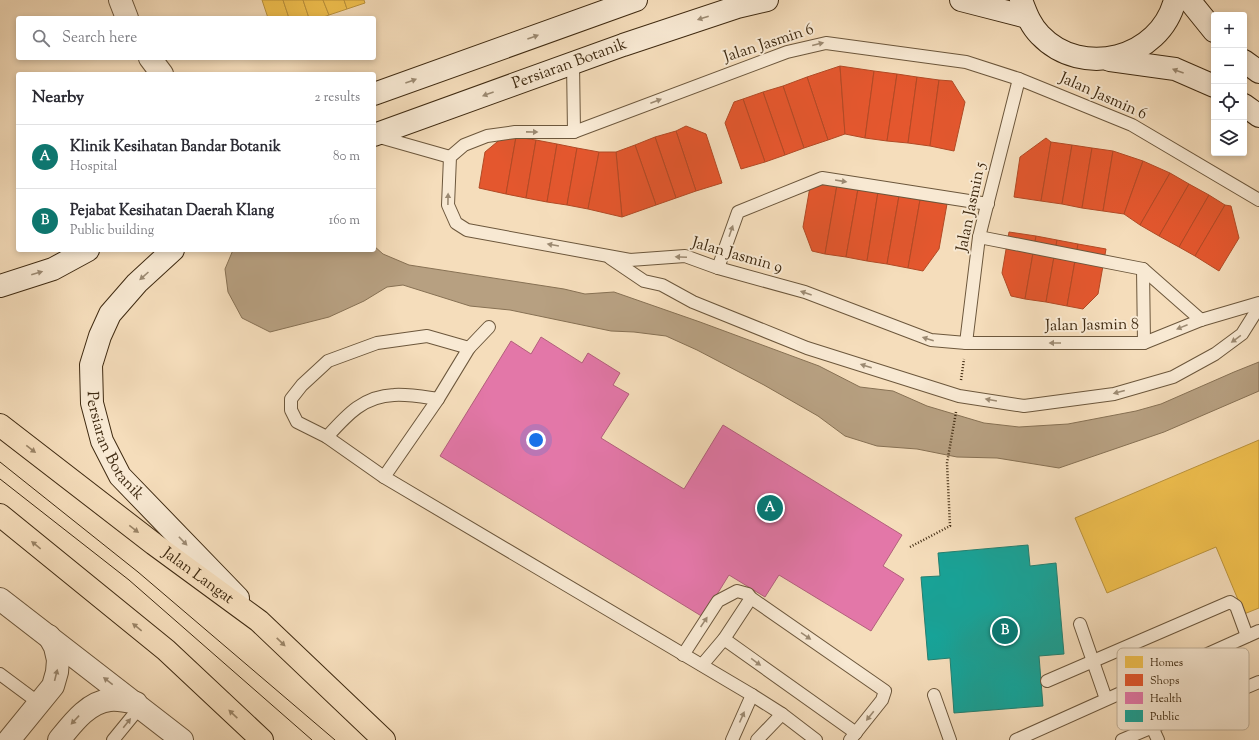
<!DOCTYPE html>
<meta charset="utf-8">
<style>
:root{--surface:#fff;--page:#f2f2f3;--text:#2b2b33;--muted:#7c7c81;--line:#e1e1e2;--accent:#0f766e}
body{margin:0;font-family:"Sorts Mill Goudy",serif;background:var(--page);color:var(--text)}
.controls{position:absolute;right:12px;top:12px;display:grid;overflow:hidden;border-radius:4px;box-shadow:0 2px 6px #0003}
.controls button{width:36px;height:36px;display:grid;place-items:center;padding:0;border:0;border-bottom:1px solid var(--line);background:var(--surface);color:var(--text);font:20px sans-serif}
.you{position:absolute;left:536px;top:440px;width:14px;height:14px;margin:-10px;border:3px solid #fff;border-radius:50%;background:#1a73e8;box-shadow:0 0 0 6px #1a73e833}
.badge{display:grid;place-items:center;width:26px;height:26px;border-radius:50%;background:var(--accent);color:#fff;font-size:13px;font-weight:700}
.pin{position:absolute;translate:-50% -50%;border:2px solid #fff;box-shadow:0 1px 4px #0006}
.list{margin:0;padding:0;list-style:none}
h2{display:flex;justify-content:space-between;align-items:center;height:52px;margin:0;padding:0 16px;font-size:17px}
h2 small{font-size:13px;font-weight:400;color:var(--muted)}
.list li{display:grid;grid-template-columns:26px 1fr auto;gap:12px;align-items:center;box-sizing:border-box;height:64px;padding:0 16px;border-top:1px solid var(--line)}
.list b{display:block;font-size:15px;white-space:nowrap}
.list p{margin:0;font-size:13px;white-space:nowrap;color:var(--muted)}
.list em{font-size:13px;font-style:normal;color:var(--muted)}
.icon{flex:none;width:22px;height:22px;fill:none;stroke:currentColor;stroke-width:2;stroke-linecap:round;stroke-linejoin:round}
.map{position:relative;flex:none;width:1259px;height:740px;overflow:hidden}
.search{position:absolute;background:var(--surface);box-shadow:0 2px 6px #0003;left:16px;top:16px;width:360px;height:44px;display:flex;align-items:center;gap:10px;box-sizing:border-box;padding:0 14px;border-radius:4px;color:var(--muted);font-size:15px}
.panel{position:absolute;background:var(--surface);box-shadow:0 2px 6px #0003;left:16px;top:72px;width:360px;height:180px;border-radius:4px}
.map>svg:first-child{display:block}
</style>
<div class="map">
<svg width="1259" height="740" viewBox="0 0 1259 740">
<rect width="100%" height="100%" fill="#f5ddbb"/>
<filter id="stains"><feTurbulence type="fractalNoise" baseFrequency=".005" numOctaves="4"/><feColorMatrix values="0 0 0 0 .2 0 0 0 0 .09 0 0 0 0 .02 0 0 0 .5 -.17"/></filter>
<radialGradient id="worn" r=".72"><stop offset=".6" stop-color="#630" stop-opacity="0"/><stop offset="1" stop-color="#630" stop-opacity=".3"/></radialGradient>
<polygon fill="#b7a081" stroke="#877154" points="374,246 383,254 409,265 564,289 585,294 614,292 700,322 819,366 860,387 893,391 927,406 984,423 1019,427 1068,424 1136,411 1161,404 1234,372 1259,362 1259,391 1164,432 1059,468 997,458 957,457 917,449 877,446 845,436 818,416 764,385 697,350 666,336 634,332 611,331 510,310 470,306 403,285 387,287 364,301 329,317 270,332 242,318 228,292 225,269 233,250 374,250"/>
<g fill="#f2c14e" stroke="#bc943c">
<polygon points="262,0 283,0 289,18 268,18"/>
<polygon points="283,0 303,0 309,18 289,18"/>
<polygon points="303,0 323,0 329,15 321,18 309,18"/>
<polygon points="323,0 344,0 347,9 329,15"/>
<polygon points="344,0 364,0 365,3 347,9"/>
<polygon points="1259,440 1259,608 1244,614 1216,547 1107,593 1075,518"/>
</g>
<g fill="#e4572e" stroke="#b24a25">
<polygon points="840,66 845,134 828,140 807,77"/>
<polygon points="840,66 874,71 865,138 845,134"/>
<polygon points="874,71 897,74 887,141 865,138"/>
<polygon points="897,74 917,77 908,143 887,141"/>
<polygon points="807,77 828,140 804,148 783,86"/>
<polygon points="917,77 939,80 930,146 908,143"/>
<polygon points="939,80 952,81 965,102 954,151 930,146"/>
<polygon points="783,86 804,148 785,155 763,92"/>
<polygon points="763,92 785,155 765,162 743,99"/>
<polygon points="743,99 765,162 741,169 725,123 734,102"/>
<polygon points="686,126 706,134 722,183 696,191 676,131"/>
<polygon points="676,131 696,191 676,198 655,137"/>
<polygon points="503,137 516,137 506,194 479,188 485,152"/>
<polygon points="516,137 536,140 526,198 506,194"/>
<polygon points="655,137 676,198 656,205 635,145"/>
<polygon points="1046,138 1051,142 1041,201 1014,197 1020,157"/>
<polygon points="536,140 557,144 547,202 526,198"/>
<polygon points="1051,142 1072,145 1062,204 1041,201"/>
<polygon points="557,144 577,148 567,205 547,202"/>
<polygon points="635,145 656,205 622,217 616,152"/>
<polygon points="1072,145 1092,148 1082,208 1062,204"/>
<polygon points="577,148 599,152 588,209 567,205"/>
<polygon points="1092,148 1113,151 1103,211 1082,208"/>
<polygon points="1113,151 1143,161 1124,214 1103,211"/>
<polygon points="599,152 616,152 622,217 588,209"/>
<polygon points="1143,161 1170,173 1140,225 1124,214"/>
<polygon points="1170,173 1189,184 1159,236 1140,225"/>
<polygon points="811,181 837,185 825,254 812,251 803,227"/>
<polygon points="1189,184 1209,195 1179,247 1159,236"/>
<polygon points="837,185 858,189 846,257 825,254"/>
<polygon points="858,189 878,192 867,261 846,257"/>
<polygon points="878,192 899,196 887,264 867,261"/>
<polygon points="1209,195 1225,205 1195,256 1179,247"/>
<polygon points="899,196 920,200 908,268 887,264"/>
<polygon points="920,200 947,204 939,249 923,271 908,268"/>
<polygon points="1225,205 1231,206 1239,238 1219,271 1195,256"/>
<polygon points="1009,232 1036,236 1025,299 1011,296 1002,273"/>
<polygon points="1036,236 1057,240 1046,302 1025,299"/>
<polygon points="1057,240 1078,244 1067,306 1046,302"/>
<polygon points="1078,244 1106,249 1098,294 1083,309 1067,306"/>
</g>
<polygon fill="#e377a8" stroke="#b2607b" points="541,337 582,363 588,353 620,373 613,385 629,394 601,438 684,489 723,425 902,535 883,566 904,579 871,631 779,575 765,597 729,575 703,617 440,456 511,341 531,354"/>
<polygon fill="#17a398" stroke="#237f70" points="1028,545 1030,566 1056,563 1064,654 1039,656 1043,706 954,713 950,658 928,660 921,577 940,576 938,553"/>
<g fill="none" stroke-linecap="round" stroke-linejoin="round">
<g stroke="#6c573c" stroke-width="14">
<g id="lane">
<polyline points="573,63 574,132"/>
<polyline points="376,136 450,157"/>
<polyline points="1259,200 1132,125 1019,79 966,62 826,43 787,52 574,132 515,132 487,136 464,145 450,157 448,205 456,223 467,230 630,260 685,256 718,268 805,292 931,340 966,343 1144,343 1201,320 1259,303"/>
<polyline points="979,237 1143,269 1201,320"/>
<polyline points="610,258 644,281 662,285 693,302 807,348 959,396 1024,406 1114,394 1173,377 1215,354 1242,334 1259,307"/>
<polyline points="718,268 738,212 822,178 988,204"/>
<polyline points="1143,269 1144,343"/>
<polyline points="966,343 979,237 1019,79"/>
<polyline points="469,348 489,327"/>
<polyline points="327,437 297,422 291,410 291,399 302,385 328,361 377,343 427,336 469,348 438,399 384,477 752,695 782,714 816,740"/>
<path d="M384,477L327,437C346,416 363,396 394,395C408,394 424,397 438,399"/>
<polyline points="1080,624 1106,699"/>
<polyline points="724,639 856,733"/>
<polyline points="683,655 718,601 737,591 748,594 751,598 885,691 882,700 850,740"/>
<polyline points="702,665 724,639 751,598"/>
<polyline points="0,674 39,703"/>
<polyline points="1047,681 1230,602 1236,606 1247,636"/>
<polyline points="934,695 950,740"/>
<polyline points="1152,727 1158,740"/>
<polyline points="113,740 140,707"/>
<polyline points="732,740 752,695"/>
<polyline points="757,740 782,714"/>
<polyline points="1016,740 1259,631"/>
<polyline points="1122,740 1259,682"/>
</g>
</g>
<g stroke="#6c573c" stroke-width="24">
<g id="street">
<polyline points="120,0 127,18"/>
<polyline points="150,58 162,74"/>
<polyline points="0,599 182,740"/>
<polyline points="9,740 53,686 57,672 58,660 55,647 49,636"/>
<path d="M59,740C72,724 88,702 110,700C119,699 127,701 136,703"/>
</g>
</g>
<g stroke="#3f2a11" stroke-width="24">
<g id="secondary">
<polyline points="961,0 1027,17"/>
<path d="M1021,0C1026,13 1030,25 1040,35C1082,79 1160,59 1175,0"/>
<polyline points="1189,0 1214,31"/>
<polyline points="1110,60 1175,69 1214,86"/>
<polyline points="1244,61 1259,72"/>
<polyline points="374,94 636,0"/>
<polyline points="1244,105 1259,116"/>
<path id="s1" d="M374,135L623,45L737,7L767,0"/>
<path id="s2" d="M173,250L137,283L110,314L100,336L91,365L92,403L102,441L120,476L238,598"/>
<polyline points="0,286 53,269 88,250"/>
</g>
</g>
<g stroke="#3f2a11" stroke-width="24">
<g id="highway">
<path id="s3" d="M0,425L154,544L259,621L384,740"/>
<polyline points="0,515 166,650 262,740"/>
</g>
</g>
<g stroke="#3f2a11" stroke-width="2.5" stroke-dasharray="1 2" stroke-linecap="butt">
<polyline points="961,380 964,359"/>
<polyline points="910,547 950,526 947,463 956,412"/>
</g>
<use href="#lane" stroke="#f8e9d3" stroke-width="12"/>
<use href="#street" stroke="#f8e9d3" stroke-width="22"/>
<use href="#secondary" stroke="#f8e9d3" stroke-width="22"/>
<use href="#highway" stroke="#f5ddbb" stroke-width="22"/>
<g stroke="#3f2a11" stroke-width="1">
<polyline points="0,462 138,572 335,740"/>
<polyline points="0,479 129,580 312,740"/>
</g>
</g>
<defs><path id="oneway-solid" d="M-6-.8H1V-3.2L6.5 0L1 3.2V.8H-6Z"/></defs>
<g fill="#9c8a72">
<use href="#oneway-solid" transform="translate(703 18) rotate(162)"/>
<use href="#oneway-solid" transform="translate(533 37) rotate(-20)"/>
<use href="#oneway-solid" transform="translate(818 44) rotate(-14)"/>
<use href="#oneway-solid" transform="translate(1178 71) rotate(-160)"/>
<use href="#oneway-solid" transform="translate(411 81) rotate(-20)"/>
<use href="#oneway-solid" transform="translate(488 94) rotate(160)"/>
<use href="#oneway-solid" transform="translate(656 101) rotate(-21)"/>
<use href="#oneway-solid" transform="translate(532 132) rotate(1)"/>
<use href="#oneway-solid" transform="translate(841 181) rotate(9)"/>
<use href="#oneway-solid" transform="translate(448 199) rotate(-89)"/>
<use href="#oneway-solid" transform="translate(731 231) rotate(-71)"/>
<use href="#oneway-solid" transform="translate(553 245) rotate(-170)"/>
<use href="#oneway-solid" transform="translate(681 257) rotate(-178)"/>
<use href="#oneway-solid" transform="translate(37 273) rotate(-16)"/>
<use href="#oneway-solid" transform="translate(144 276) rotate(138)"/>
<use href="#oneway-solid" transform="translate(806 293) rotate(-161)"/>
<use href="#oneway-solid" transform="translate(1182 327) rotate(158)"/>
<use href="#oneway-solid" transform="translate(928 339) rotate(-163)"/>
<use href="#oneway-solid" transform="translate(1236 339) rotate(144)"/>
<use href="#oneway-solid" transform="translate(1055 343) rotate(180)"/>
<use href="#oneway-solid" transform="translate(866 366) rotate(-163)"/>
<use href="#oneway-solid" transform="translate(1119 392) rotate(165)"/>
<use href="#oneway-solid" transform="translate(991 400) rotate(-170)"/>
<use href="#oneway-solid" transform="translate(183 541) rotate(46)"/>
<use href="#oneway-solid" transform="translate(704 622) rotate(-56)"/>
<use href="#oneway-solid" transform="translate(806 636) rotate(34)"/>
<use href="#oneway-solid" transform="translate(756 662) rotate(36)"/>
<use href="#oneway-solid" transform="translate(56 675) rotate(-76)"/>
<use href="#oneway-solid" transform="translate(108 681) rotate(-142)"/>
<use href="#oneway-solid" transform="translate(870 716) rotate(129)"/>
<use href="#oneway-solid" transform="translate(742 717) rotate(-66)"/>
<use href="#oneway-solid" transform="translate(75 720) rotate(133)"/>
<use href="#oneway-solid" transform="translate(127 723) rotate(-51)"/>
</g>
<g fill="#9a8466">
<use href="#oneway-solid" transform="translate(31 449) rotate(38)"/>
<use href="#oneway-solid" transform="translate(134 529) rotate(38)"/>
<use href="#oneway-solid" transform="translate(36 545) rotate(-141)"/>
<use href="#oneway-solid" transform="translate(137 627) rotate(-141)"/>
<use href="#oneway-solid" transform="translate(281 642) rotate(44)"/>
<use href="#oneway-solid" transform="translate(233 714) rotate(-137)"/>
</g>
<g text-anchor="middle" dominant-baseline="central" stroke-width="4" stroke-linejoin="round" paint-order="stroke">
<g font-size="16" fill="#3f2a11" stroke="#f8e9d3">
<text transform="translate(769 44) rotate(-18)">Jalan Jasmin 6</text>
<text stroke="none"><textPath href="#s1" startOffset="208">Persiaran Botanik</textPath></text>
<text transform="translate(1103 97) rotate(24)">Jalan Jasmin 6</text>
<text transform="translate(972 207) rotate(-78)">Jalan Jasmin 5</text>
<text transform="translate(737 256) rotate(16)">Jalan Jasmin 9</text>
<text transform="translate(1092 326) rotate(-1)">Jalan Jasmin 8</text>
<text stroke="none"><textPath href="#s2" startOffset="231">Persiaran Botanik</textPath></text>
<text stroke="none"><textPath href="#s3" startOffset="249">Jalan Langat</textPath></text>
</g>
</g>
<rect x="1117" y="648" width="132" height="82" rx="6" fill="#f8e9d3" stroke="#c0b099" stroke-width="1"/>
<rect x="1125" y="656" width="18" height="12" fill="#f2c14e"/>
<rect x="1125" y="674" width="18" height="12" fill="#e4572e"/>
<rect x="1125" y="692" width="18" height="12" fill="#e377a8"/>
<rect x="1125" y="710" width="18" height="12" fill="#17a398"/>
<g font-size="11" fill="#3f2a11">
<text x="1150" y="666">Homes</text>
<text x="1150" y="684">Shops</text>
<text x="1150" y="702">Health</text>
<text x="1150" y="720">Public</text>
</g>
<rect width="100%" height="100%" filter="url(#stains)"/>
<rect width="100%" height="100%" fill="url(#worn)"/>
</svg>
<div class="controls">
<button>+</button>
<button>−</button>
<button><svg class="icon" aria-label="locate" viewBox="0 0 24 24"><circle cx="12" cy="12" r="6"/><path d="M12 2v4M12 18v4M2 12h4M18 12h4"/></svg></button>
<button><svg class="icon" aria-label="layers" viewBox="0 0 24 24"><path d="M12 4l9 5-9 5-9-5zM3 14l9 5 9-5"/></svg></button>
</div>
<div class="you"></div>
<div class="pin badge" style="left:770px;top:508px">A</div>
<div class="pin badge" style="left:1005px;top:631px">B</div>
<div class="search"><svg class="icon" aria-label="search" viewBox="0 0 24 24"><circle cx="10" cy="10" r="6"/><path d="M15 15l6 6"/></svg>Search here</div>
<section class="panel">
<h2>Nearby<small>2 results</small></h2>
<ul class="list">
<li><span class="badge">A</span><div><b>Klinik Kesihatan Bandar Botanik</b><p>Hospital</p></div><em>80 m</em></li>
<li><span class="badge">B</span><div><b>Pejabat Kesihatan Daerah Klang</b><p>Public building</p></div><em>160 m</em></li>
</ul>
</section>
</div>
